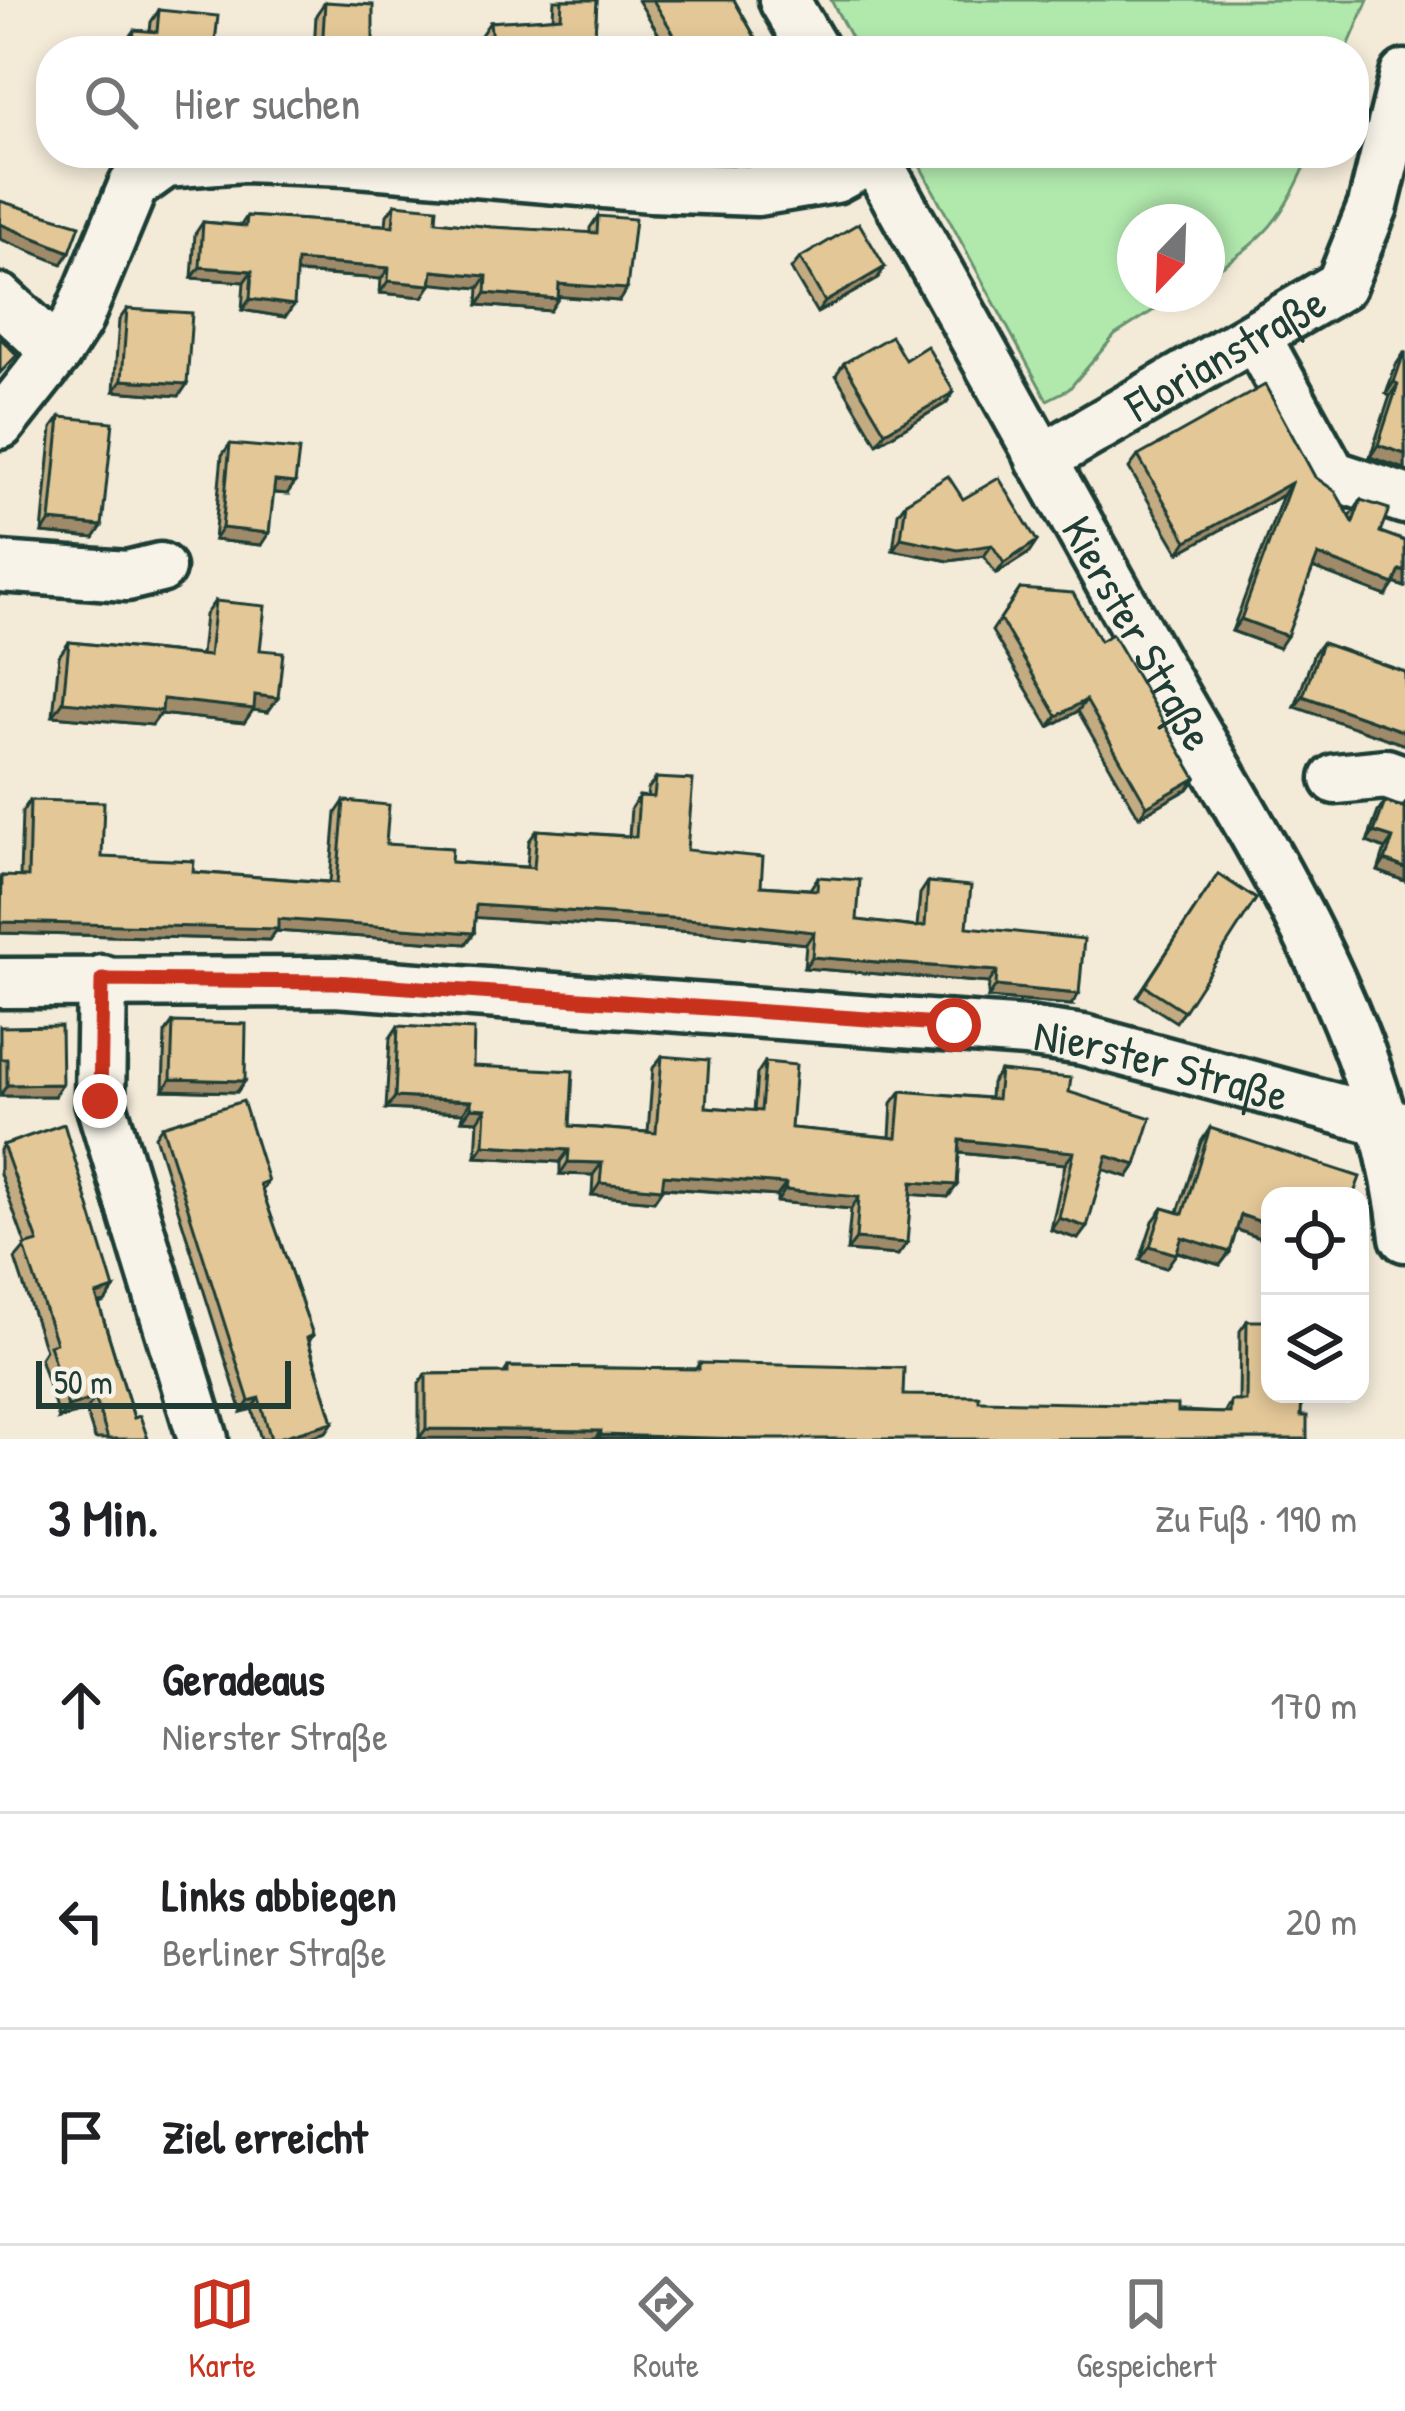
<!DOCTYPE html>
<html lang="de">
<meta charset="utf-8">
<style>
:root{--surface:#fff;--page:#f2f2f2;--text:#202124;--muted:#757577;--line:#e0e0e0;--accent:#c8321e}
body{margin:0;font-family:"Patrick Hand",sans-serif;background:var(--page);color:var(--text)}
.controls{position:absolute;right:36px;bottom:36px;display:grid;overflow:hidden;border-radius:24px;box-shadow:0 6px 18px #0003}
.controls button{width:108px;height:108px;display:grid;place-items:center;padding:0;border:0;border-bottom:3px solid var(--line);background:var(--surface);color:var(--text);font:60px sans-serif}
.compass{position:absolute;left:1117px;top:204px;width:108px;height:108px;border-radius:50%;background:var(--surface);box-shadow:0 6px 18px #0003;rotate:203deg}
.scale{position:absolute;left:36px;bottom:30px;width:255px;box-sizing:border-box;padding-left:12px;border:6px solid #1f3d34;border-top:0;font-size:33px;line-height:42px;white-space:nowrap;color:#1f3d34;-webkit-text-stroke:9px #f7f3e8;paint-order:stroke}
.stop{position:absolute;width:36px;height:36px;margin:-27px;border:9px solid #c8321e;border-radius:50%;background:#fff}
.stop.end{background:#c8321e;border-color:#fff;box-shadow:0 3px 12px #0008}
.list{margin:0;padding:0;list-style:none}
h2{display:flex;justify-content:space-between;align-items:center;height:156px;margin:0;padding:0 48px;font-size:51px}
h2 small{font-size:39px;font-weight:400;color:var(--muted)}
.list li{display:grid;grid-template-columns:78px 1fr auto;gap:36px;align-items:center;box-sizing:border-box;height:216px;padding:0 48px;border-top:3px solid var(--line)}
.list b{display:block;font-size:45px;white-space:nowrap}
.list p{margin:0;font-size:39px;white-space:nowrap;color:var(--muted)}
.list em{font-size:39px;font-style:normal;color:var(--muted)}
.icon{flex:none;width:66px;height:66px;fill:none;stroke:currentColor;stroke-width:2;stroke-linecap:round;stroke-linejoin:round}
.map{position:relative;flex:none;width:1405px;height:1439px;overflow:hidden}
.search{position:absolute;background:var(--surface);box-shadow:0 6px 18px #0003;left:36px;right:36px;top:36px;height:132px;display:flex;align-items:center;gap:30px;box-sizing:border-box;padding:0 42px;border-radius:48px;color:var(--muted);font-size:45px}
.sheet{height:804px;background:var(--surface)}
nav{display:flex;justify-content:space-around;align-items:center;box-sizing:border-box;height:168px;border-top:3px solid var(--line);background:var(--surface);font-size:33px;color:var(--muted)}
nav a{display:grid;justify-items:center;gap:6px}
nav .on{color:var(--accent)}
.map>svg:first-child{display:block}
</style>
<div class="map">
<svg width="1405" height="1439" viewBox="0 0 1405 1439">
<rect width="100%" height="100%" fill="#f3ead8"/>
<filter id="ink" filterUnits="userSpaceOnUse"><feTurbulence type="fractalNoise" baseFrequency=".00833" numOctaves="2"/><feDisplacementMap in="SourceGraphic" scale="24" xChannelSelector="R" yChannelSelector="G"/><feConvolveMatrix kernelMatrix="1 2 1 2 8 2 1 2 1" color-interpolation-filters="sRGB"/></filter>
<g filter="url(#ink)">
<g fill="#b1e9ad" stroke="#689370" stroke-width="3">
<polygon points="831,0 1368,0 1346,51 858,51"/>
<path d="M913,153H1311C1283,218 1267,239 1207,276V222H1135V294H1179L1115,335L1069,389L1047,400Z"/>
</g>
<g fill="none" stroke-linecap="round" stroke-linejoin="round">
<g stroke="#1f3d34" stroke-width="57">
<g id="minor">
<polyline points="784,0 814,51"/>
<path id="s1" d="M872,153C964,318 1054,483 1147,648C1251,833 1382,1020 1405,1237"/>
<polyline points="0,299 57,352"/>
<polyline points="1256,337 1332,475 1405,499"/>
<polyline points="0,424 57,352 77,321 133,186 165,163 243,157 346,161 651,187 757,191 835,178 874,157"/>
<path id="s2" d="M1041,460L1341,285L1373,206L1405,75"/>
<polyline points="0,567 127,576 160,568"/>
<polyline points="1336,779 1386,774 1405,781"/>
<polyline points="102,980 100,1101 203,1439"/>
<path id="s3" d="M0,983L335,982L1026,1032L1083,1040L1405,1127"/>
</g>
</g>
<use href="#minor" stroke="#f7f3e8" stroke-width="48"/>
</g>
<g fill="#c3ab82" stroke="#1f3d34" stroke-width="3">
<polygon points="554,0 597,0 594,51 483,51 481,35 490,22 553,18"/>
<polygon points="638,0 734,0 763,51 669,51"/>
<polygon points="325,2 373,51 314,51 316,15"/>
<polygon points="159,10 214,51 124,51 125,42 134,30 150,32 151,22"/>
<polygon points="395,204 436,221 491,227 590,233 590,228 598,216 619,301 559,296 550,311 478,305 479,288 432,283 423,297 380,293 381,279 296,273 285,317 242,310 244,282 192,278 195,234 203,222 241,225 247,216 386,225 387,215"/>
<polygon points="800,258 877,279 817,313 791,269"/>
<polygon points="127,309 187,384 179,396 114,391 119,320"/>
<polygon points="1404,353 1405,353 1405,469 1370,457 1390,396 1386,394 1396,365"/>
<polygon points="905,360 954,392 946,403 877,444 836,375 844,363"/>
<polygon points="60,417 102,526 94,538 42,533 52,428"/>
<polygon points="230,444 287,494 274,493 261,545 214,540 222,455"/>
<polygon points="1138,456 1315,477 1350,517 1361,500 1380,532 1405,541 1405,587 1394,583 1386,596 1313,568 1279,648 1232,631 1283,495 1179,553 1129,468"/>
<polygon points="963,499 1037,541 1029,553 996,574 984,556 949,561 893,550 898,513 906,502"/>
<polygon points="1020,589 1196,778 1188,789 1139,817 1078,711 1049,727 992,631"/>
<polygon points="215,601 260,650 268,712 253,710 244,723 160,714 152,725 53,716 59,656 69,642 201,655 205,615"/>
<polygon points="1322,643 1405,672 1295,707 1314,653"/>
<polygon points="656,778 687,850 761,886 810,889 818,877 857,920 917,927 920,894 928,882 967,927 1071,1005 988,998 989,983 804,968 806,944 708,933 475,917 474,933 466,944 276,931 269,940 0,933 0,879 2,876 20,877 22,812 30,800 102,857 193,872 330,882 336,813 344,801 386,844 451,862 527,867 529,841 537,830 629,836 631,808 639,796 647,797 648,789"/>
<polygon points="1385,802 1402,808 1405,804 1405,881 1378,871 1385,849 1367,842 1378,812"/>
<polygon points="1218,874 1256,899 1176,1022 1137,997"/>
<polygon points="173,1022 245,1081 237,1092 163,1090 165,1033"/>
<polygon points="398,1026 473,1066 570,1126 648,1132 653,1068 662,1056 706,1107 754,1111 757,1074 765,1062 791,1128 890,1137 892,1103 901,1091 990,1098 991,1083 1000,1071 1069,1092 1136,1165 1128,1177 1103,1169 1078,1239 1051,1230 1065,1164 959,1153 957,1185 948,1197 911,1194 898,1255 847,1251 851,1209 777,1202 777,1196 663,1188 654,1201 592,1195 593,1175 560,1174 560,1162 476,1157 478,1121 462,1120 463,1113 386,1109 390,1038"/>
<polygon points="0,1027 54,1096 0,1096"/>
<polygon points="162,1126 268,1181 262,1190 313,1335 309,1342 333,1422 326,1432 302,1439 261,1439 252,1409 242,1412 155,1136"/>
<polygon points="1210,1128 1236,1230 1230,1252 1220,1265 1177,1252 1166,1268 1140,1260 1153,1221 1163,1208 1178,1212 1201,1142"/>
<polygon points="3,1145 114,1289 105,1302 99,1304 134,1418 148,1439 95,1439 86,1411 59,1419 40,1358 45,1350 15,1259 26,1246 0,1174 0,1150"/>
<polygon points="1247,1321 1301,1416 1307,1439 419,1438 419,1384 426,1374 504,1373 508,1367 696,1369 699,1363 903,1395 979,1401 1224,1413 1231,1401 1239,1401 1240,1331"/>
</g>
<g fill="#9f8b6a" stroke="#1f3d34" stroke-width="3">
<polygon points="0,224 70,252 62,264 0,239"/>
<polygon points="297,261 389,268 381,279 289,272"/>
<polygon points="200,267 252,271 244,282 192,278"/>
<polygon points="885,267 877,279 817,313 825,302"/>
<polygon points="433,271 487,276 479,288 425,283"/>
<polygon points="388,281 431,285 423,297 380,293"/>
<polygon points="559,284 627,289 619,301 551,296"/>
<polygon points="486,293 558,299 550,311 478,305"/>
<polygon points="250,299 294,305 285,317 242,310"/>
<polygon points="122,380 187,384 179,396 114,391"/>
<polygon points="1394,382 1398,384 1390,396 1386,394"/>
<polygon points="954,392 946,403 877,444 885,432"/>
<polygon points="1378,445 1405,454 1405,469 1370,457"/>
<polygon points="275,481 295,483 287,494 267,492"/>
<polygon points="1291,483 1283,495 1179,553 1187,541"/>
<polygon points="50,521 102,526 94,538 42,533"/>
<polygon points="222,528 269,533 261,545 214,540"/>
<polygon points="901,538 992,545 984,556 949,561 893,550"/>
<polygon points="1037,541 1029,553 996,574 1004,563"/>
<polygon points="1318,555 1394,584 1386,596 1310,567"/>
<polygon points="1400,570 1405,572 1405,587 1391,582"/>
<polygon points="1241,619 1287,636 1279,648 1232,631"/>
<polygon points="255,695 278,698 268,712 253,710 244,723 160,714 152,725 53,716 63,702"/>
<polygon points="1303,696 1405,732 1405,745 1295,707"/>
<polygon points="1086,700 1078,711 1049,727 1057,716"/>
<polygon points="1196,778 1188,789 1139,817 1147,806"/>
<polygon points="1374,832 1393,838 1385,849 1367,842"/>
<polygon points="1385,860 1405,868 1405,881 1378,871"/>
<polygon points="476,905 716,921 814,932 806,944 708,933 468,917"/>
<polygon points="278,919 474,933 466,944 276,931 269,940 0,933 1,922"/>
<polygon points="812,957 997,971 989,983 804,968"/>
<polygon points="996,986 1079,994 1071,1005 988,998"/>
<polygon points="171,1079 245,1081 237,1092 163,1090"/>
<polygon points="62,1084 54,1096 0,1096 7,1085"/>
<polygon points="395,1097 471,1101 463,1113 386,1109"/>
<polygon points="471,1108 486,1109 478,1121 462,1120"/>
<polygon points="960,1140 1074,1152 1065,1164 952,1152"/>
<polygon points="484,1145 569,1150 560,1162 476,1157"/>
<polygon points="1107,1156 1136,1165 1128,1177 1098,1168"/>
<polygon points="568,1162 602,1163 593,1175 560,1174"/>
<polygon points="664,1175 786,1184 777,1196 655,1187"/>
<polygon points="912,1182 957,1185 948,1197 903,1194"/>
<polygon points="600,1183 662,1189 654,1201 592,1195"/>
<polygon points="785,1190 859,1197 851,1209 777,1202"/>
<polygon points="1241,1215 1270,1225 1270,1242 1232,1228"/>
<polygon points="1059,1218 1087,1227 1078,1239 1051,1230"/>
<polygon points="1182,1237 1230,1252 1220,1265 1172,1250"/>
<polygon points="856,1239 907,1243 898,1255 847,1251"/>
<polygon points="1150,1246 1176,1254 1166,1268 1140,1260"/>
<polygon points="114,1289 105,1302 87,1307 96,1295"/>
<polygon points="95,1398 86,1411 59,1419 68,1407"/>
<polygon points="259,1398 252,1409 242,1412 249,1401"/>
<polygon points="333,1422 326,1432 302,1439 275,1439"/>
<polygon points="426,1429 601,1431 595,1439 419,1438"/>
<polygon points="601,1435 747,1439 598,1439"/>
</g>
<g fill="#e3c797" stroke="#1f3d34" stroke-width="3">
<polygon points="562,0 597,0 594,51 493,51 490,22 561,17"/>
<polygon points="653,0 734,0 763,51 684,51"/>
<polygon points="325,2 373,5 373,51 322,51"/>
<polygon points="159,10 218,16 214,51 132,51 134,30 157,32"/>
<polygon points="0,201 80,225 70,252 0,224"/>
<polygon points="395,204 437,208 436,221 491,227 597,233 598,216 635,219 627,289 559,284 558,299 486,293 487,276 433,271 431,285 388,281 389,268 297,261 294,305 250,299 252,271 200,267 203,222 246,226 247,216 393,226"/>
<polygon points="859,223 885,267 825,302 800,258"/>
<polygon points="127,309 192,313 187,384 122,380"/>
<polygon points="891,336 905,360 927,346 954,392 885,432 844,363"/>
<polygon points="0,338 17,355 0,373"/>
<polygon points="1404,353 1405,353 1405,454 1378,445 1398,384 1394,382"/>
<polygon points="1265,385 1315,477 1335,491 1353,522 1361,500 1389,509 1380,532 1405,541 1405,572 1400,570 1394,584 1318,555 1287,636 1241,619 1291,483 1187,541 1138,456"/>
<polygon points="60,417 113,422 102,526 50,521"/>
<polygon points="230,444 299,450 295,483 275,481 269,533 222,528"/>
<polygon points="948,476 963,499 999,478 1037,541 1004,563 992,545 958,550 901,538 906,502"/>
<polygon points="1020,589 1073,593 1100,641 1112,634 1196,778 1147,806 1086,700 1057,716 1000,619"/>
<polygon points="215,601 265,606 260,650 283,652 278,698 255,695 254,709 163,699 162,711 63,702 69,642 209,656"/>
<polygon points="1322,643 1405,672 1405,732 1303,696"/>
<polygon points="656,778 693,780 687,850 763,857 761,886 817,890 818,877 860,880 857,920 915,927 925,926 928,882 971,886 967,927 1084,939 1079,994 996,986 997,971 812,957 814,932 716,921 476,905 474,933 278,919 278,929 1,922 2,876 28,877 30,800 104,802 102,857 194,861 193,872 337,883 344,801 389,805 386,844 452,848 451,862 534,868 537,830 636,837 639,796 654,797"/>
<polygon points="1385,802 1404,808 1405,804 1405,868 1385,860 1393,838 1374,832"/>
<polygon points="1218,874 1256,899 1184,1011 1145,986"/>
<polygon points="173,1022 246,1024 245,1081 171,1079"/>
<polygon points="61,1026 62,1084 7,1085 7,1059 0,1059 0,1027"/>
<polygon points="398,1026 474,1030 473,1066 573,1071 570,1126 656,1133 662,1056 709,1060 706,1107 761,1111 765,1062 796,1065 791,1128 897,1138 901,1091 997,1099 1000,1071 1071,1078 1069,1092 1151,1118 1136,1165 1107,1156 1087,1227 1059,1218 1074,1152 960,1140 957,1185 912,1182 907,1243 856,1239 859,1197 785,1190 786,1184 664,1175 662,1189 600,1183 602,1163 568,1162 569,1150 484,1145 486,1109 471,1108 471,1101 395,1097"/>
<polygon points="243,1101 268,1181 260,1184 313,1335 307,1338 333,1422 275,1439 271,1439 259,1398 249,1401 162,1126"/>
<polygon points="64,1124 114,1289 96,1295 134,1418 140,1416 148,1439 108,1439 95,1398 68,1407 49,1345 56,1343 24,1246 38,1242 3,1145"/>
<polygon points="1210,1128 1360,1177 1353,1196 1270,1196 1270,1225 1241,1215 1230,1252 1182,1237 1176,1254 1150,1246 1163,1208 1183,1214"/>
<polygon points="1247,1321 1270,1321 1270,1394 1302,1394 1301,1416 1307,1416 1307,1439 747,1439 601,1435 601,1431 426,1429 426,1374 508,1373 508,1367 699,1369 699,1363 904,1368 903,1395 979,1396 979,1401 1178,1405 1178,1412 1230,1413 1231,1401 1246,1401"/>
</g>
</g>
<g fill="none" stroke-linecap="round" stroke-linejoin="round" filter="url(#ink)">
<polyline stroke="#c8321e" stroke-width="15" points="100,1101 102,980 335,982 954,1025"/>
</g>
<g text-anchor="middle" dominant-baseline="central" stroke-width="9" stroke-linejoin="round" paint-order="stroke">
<g font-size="45" fill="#1f3d34" stroke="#f7f3e8">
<text stroke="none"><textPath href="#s2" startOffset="213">Florianstraße</textPath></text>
<text stroke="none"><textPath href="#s1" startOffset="549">Kierster Straße</textPath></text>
<text stroke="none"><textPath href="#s3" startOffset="1167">Nierster Straße</textPath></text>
</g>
</g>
</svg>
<div class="controls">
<button><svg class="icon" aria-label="locate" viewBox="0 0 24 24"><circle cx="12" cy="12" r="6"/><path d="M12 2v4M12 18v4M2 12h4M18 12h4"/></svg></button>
<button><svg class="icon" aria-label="layers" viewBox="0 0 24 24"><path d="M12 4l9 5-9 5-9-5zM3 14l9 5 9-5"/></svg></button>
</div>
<svg class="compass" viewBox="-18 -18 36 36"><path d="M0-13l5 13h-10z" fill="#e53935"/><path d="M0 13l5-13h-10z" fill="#757577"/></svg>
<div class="scale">50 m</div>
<div class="stop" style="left:954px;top:1025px"></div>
<div class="stop end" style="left:100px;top:1101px"></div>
<div class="search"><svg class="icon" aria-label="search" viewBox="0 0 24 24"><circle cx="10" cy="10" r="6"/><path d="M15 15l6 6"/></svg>Hier suchen</div>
</div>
<section class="sheet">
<h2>3 Min.<small>Zu Fuß · 190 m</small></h2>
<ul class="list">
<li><svg class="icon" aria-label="ahead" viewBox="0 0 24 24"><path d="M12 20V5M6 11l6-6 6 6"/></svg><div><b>Geradeaus</b><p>Nierster Straße</p></div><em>170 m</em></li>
<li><svg class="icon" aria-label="left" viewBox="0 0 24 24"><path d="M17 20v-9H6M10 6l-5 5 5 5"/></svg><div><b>Links abbiegen</b><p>Berliner Straße</p></div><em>20 m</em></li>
<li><svg class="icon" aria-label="arrive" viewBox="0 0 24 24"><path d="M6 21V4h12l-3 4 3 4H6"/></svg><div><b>Ziel erreicht</b></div></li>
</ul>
</section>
<nav>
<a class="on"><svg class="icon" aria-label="map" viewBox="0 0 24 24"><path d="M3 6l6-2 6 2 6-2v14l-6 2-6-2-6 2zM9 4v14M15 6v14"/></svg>Karte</a>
<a><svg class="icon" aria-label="directions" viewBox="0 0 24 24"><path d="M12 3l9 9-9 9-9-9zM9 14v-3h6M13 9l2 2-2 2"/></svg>Route</a>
<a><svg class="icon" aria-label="saved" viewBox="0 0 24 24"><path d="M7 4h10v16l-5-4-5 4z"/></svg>Gespeichert</a>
</nav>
